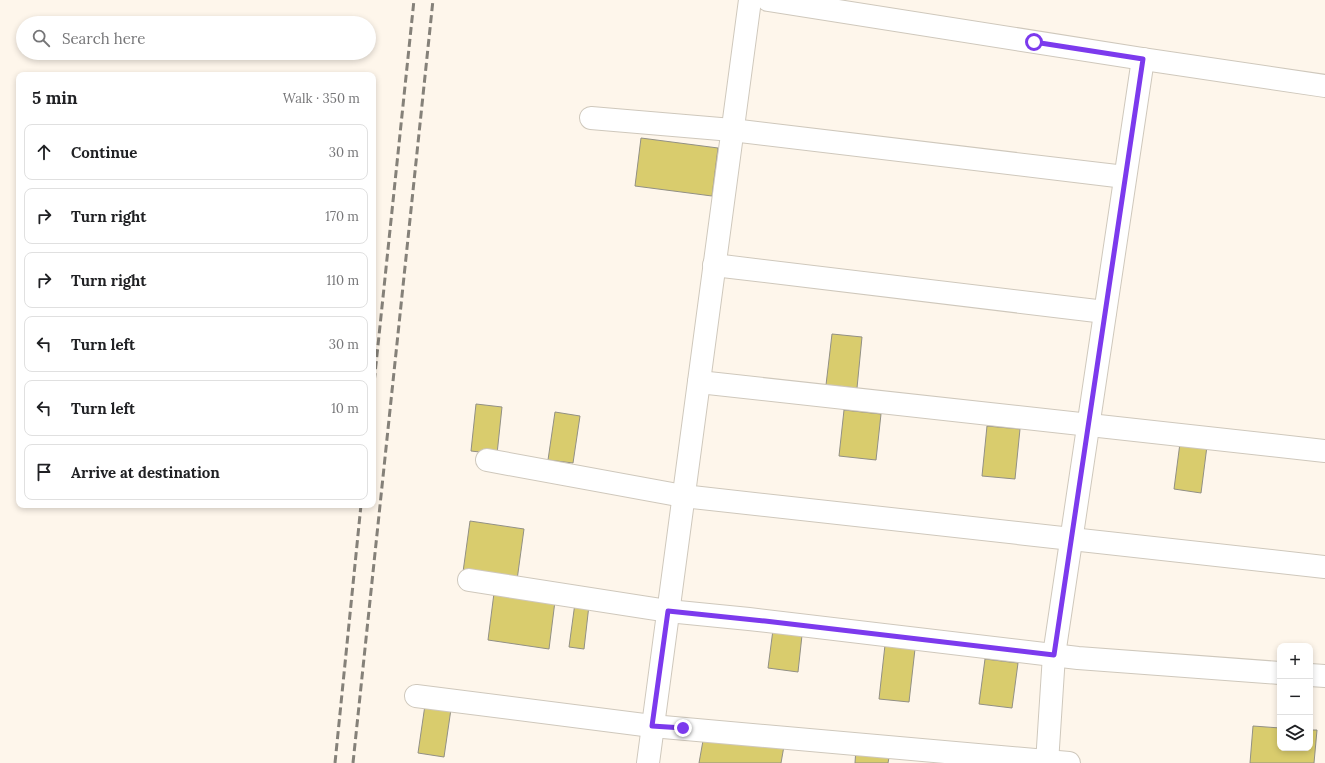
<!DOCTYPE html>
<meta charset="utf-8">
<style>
:root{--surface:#fff;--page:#f6f6f6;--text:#202124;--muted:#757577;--line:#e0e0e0}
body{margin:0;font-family:Lora,serif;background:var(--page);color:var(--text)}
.controls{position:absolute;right:12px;bottom:12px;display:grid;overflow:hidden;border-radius:8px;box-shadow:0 2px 6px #0003}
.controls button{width:36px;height:36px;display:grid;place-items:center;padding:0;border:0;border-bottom:1px solid var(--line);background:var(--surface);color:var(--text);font:20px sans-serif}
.stop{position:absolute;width:12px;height:12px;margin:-9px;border:3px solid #7c3aed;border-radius:50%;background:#fff}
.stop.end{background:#7c3aed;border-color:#fff;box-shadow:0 1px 4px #0008}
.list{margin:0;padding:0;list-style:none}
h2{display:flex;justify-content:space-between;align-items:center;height:52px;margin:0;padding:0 16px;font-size:17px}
h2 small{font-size:13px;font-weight:400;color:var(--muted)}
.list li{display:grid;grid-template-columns:26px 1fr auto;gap:12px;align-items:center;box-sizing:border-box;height:56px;margin:0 8px 8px;padding:0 8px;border:1px solid var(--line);border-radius:8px}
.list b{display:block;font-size:15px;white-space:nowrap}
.list em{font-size:13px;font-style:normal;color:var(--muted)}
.icon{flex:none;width:22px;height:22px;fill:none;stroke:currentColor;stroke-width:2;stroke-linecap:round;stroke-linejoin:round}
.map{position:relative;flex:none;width:1325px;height:763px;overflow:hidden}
.search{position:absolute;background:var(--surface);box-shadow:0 2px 6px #0003;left:16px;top:16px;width:360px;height:44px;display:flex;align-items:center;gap:10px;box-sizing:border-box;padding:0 14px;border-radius:22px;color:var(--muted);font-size:15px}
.panel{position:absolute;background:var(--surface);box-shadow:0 2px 6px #0003;left:16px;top:72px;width:360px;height:436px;border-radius:8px}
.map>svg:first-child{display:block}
</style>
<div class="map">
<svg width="1325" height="763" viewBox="0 0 1325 763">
<rect width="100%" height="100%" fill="#fef6eb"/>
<g fill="#d9cc6d" stroke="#929085">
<polygon points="641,138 718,148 712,196 635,186"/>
<polygon points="832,334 862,337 857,388 826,385"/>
<polygon points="476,404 502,407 497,454 471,451"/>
<polygon points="844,410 881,414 876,460 839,456"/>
<polygon points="555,412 580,416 573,463 548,460"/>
<polygon points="987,426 1020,429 1015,479 982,476"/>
<polygon points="1180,443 1207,446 1201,493 1174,489"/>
<polygon points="470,521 524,529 517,580 463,572"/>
<polygon points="494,593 555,601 549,649 488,640"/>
<polygon points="575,603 589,605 584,649 569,647"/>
<polygon points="774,622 803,626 798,672 768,668"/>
<polygon points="885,645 915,649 909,702 879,699"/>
<polygon points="985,659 1018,663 1012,708 979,704"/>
<polygon points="425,705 451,709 444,757 418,753"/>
<polygon points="1253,726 1280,728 1280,748 1310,748 1310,730 1317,730 1314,763 1250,763"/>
<polygon points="704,735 784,746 781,763 699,763"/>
<polygon points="856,748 890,752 888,763 855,763"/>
</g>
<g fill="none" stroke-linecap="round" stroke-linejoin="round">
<g stroke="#cfc8bc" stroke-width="24">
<g id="minor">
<polyline points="768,0 1143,59 1325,86"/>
<polyline points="591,118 732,130 1125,177"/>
<polyline points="714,265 1105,312"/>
<polyline points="699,382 1325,451"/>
<polyline points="487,460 683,496 1325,567"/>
<polyline points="469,580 668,611 749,619 1078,658 1280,673"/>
<polyline points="1310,675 1325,676"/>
<polyline points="416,696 652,726 1069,763"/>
<polyline points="648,763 750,0"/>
<polyline points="1047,763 1054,655 1143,59"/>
</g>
</g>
<use href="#minor" stroke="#fff" stroke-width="22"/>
<g stroke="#858179" stroke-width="3" stroke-dasharray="8 4" stroke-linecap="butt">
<polyline points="373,393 414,0"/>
<polyline points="335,763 361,505"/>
<polyline points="353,763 433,0"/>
</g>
</g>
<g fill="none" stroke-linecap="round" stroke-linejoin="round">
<polyline stroke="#7c3aed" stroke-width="5" points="683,728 652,726 668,611 765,621 1054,655 1143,59 1034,42"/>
</g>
</svg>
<div class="controls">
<button>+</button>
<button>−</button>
<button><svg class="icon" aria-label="layers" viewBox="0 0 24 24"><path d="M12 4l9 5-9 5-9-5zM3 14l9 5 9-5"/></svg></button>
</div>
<div class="stop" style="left:1034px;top:42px"></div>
<div class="stop end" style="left:683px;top:728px"></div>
<div class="search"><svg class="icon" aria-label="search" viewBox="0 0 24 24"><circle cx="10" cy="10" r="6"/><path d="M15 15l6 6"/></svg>Search here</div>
<section class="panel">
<h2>5 min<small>Walk · 350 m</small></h2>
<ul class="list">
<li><svg class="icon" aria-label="ahead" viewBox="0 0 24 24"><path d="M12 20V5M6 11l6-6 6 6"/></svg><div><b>Continue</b></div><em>30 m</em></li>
<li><svg class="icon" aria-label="right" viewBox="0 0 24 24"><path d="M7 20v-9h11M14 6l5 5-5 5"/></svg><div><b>Turn right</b></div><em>170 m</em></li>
<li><svg class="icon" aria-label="right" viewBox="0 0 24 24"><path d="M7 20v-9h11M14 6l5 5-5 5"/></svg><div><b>Turn right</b></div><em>110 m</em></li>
<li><svg class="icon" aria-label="left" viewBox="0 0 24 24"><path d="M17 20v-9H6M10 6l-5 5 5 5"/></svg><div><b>Turn left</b></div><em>30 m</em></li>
<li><svg class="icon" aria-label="left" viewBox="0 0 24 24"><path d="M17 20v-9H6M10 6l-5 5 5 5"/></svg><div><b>Turn left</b></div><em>10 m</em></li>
<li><svg class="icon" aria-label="arrive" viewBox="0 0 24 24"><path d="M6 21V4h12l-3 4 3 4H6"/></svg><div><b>Arrive at destination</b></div></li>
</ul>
</section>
</div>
